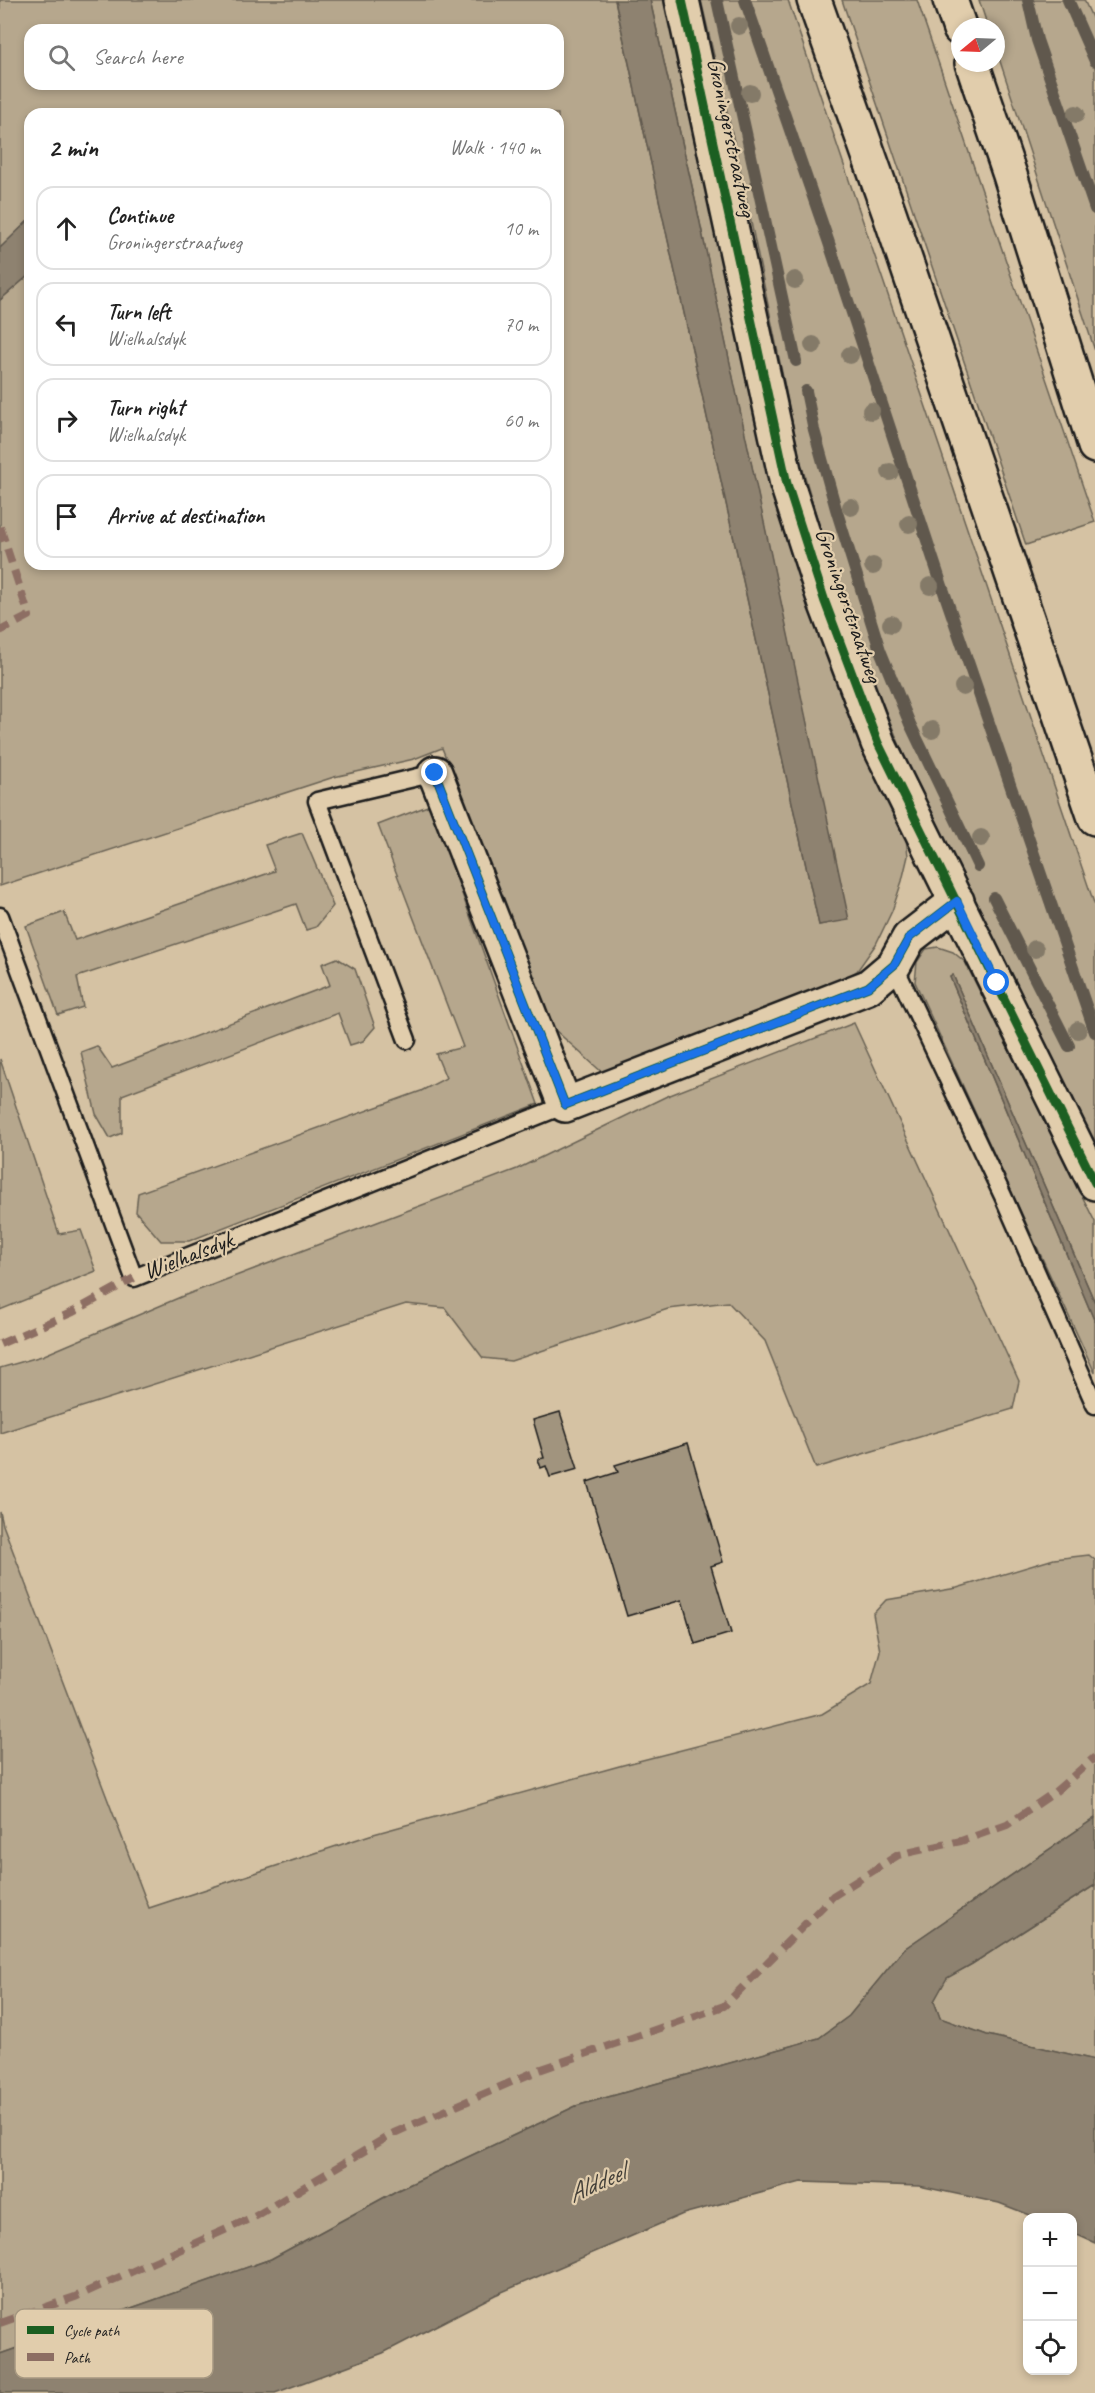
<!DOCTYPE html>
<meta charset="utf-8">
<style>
:root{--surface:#fff;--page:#f2f2f2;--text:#222;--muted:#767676;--line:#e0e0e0}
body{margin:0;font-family:Caveat,sans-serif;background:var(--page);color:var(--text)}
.controls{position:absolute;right:18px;bottom:18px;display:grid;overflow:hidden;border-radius:12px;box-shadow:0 3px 9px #0003}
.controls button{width:54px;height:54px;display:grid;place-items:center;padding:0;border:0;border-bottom:2px solid var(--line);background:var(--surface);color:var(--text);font:30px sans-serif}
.compass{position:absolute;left:951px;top:18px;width:54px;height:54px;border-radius:50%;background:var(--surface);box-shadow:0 3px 9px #0003;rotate:251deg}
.stop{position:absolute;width:18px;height:18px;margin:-14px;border:4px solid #1a73e8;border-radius:50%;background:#fff}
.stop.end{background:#1a73e8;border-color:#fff;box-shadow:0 2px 6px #0008}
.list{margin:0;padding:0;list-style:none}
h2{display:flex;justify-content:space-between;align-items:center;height:78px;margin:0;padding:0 24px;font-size:26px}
h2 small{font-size:20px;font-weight:400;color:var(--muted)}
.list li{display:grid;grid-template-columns:39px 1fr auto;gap:18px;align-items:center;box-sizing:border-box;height:84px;margin:0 12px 12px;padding:0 12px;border:2px solid var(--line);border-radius:18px}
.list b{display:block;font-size:22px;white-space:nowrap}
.list p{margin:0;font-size:20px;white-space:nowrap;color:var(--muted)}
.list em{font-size:20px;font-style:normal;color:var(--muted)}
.icon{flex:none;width:33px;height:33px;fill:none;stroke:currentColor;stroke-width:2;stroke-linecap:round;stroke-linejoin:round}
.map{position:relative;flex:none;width:1095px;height:2393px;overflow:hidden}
.search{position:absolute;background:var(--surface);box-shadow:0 3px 9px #0003;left:24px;top:24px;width:540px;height:66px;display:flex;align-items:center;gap:15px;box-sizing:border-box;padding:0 21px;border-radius:18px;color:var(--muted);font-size:22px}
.panel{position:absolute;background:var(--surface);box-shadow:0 3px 9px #0003;left:24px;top:108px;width:540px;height:462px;border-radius:18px}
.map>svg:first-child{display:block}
</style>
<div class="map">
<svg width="1095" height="2393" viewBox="0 0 1095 2393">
<rect width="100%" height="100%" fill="#d5c2a3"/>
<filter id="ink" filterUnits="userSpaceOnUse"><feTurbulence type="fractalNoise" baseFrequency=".0167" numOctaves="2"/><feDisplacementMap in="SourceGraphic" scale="12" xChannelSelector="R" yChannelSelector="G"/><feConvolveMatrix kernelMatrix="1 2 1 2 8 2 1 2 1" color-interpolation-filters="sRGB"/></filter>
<g filter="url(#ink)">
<g fill="#b6a78d" stroke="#696254" stroke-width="1.5" fill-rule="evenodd">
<path d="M0,0H615L819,925L848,919L696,204L650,0H664L742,357L791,555L855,733L906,838L908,856L902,881L892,911L876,944L857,971L829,988L605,1075L554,1029L442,748L414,759L334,777L0,886V300L30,274V564H558V114H30V219L0,248ZM30,30H558V84H30Z"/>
<polygon points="701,0 788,0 1095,906 1095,1143 906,760 871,676 830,562 800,460 738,159"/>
<polygon points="842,0 917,0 1095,522 1026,545"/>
<polygon points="979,0 1084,0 1095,24 1095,351 996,49 996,27 988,27"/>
<polygon points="430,805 538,1104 189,1241 161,1241 136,1212 138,1193 421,1091 446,1078 436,1054 463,1047 378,825"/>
<polygon points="302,833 333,906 316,927 306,930 296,904 77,977 83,1007 58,1015 26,926 64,912 75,940 275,871 265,845"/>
<polygon points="938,947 953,952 965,962 1095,1222 1095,1303 953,975 950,977 1095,1322 1095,1373 915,982 917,962 926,949"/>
<polygon points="337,958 355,969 375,1027 363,1041 350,1045 338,1013 122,1095 122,1133 110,1138 96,1114 81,1052 97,1046 112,1068 330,985 322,964"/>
<polygon points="854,1023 1019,1381 1013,1409 816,1468 765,1341 728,1302 668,1309 511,1361 483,1358 445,1308 406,1304 0,1433 0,1368 42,1356 183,1296 517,1169 665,1097"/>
<polygon points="0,1059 59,1234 81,1230 96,1271 0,1310"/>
<polygon points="0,1512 3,1525 149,1908 370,1835 623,1765 822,1714 871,1684 880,1651 873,1614 886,1600 957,1588 1054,1559 1089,1555 1095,1560 1095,1818 904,1949 849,2016 819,2038 576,2106 398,2190 271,2259 0,2354"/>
<polygon points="1095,1885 1095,2060 987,2035 940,2018 934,2001 946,1978 972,1964"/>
</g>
<g fill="#8e8270" stroke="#60594e" stroke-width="1.5">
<polygon points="615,0 650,0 696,204 849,920 819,925"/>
<polygon points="30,219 30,274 0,300 0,248"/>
<polygon points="953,975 1095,1303 1095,1322 950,977"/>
<polygon points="1095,1818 1095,1885 972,1964 947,1978 934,2001 940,2018 987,2035 1095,2060 1095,2243 1073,2233 1072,2218 1035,2217 999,2203 919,2186 801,2182 683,2214 495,2295 383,2353 275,2393 0,2393 0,2354 271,2259 398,2190 576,2106 819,2038 849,2016 904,1949"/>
</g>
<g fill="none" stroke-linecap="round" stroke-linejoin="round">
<g stroke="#60594e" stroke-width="12">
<polyline points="717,0 796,361"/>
<polyline points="745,0 828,240 942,586 1095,1032"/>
<polyline points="1028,0 1037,40 1095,209"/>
<polyline points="1068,0 1095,61"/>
<polyline points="806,391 814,430 836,509 880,650 910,724 978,866"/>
<polyline points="994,898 1069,1046"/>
</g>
</g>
<g fill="#a1947e" stroke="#1c1c1c" stroke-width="1.5">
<polygon points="560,1412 578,1469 550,1477 546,1466 541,1468 538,1459 544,1458 533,1420"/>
<polygon points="688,1443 723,1562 711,1566 731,1633 695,1644 682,1600 627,1616 587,1482 618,1472 615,1465"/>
</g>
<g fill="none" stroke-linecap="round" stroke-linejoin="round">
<g stroke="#1c1c1c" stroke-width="21">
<g id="lane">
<polyline points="0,916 134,1278 565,1105"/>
<polyline points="894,965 1003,1196 1095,1405"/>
<polyline points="407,1040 317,801 435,773"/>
</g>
</g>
<g stroke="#1c1c1c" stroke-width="38">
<polyline id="street" points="435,773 565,1105 868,987 894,965 909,938 957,901"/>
</g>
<g stroke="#1c1c1c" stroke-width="38">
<polyline id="secondary" points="682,0 787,484 825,602 878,743 1095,1183"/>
</g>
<g stroke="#1c1c1c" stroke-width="38">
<g id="highway">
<polyline points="814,0 890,215 1095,818"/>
<polyline points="950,0 960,29"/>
<polyline points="972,63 1010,175 1095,446"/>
</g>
</g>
<use href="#lane" stroke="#e1cdac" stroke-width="16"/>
<use href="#street" stroke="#e1cdac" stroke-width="33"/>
<use href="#secondary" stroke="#e1cdac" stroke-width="33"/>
<use href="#highway" stroke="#e1cdac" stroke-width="33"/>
<g stroke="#8d6e63" stroke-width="8" stroke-dasharray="15 8" stroke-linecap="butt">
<polyline points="0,527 29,616 0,631"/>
<polyline points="0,1344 73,1312 134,1278"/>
<polyline points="0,2323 75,2297 256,2216 394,2133 539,2070 724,2006 833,1896 898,1855 961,1841 1007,1825 1055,1792 1095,1757"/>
</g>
<g stroke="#e1cdac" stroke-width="13">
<g id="cycleway">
<polyline points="682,0 787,484 825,602 878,743 1095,1183"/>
<polyline points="435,773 565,1105 868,987 894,965 909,938 957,901"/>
</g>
</g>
<use href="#cycleway" stroke="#1b5e20" stroke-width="9"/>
</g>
<g fill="#847a68">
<circle cx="739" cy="26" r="9"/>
<circle cx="750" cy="93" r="9"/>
<circle cx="1076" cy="114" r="9"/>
<circle cx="795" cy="280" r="9"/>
<circle cx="813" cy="345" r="9"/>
<circle cx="850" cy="355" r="9"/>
<circle cx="871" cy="411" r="9"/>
<circle cx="890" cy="472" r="9"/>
<circle cx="851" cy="507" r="9"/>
<circle cx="909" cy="524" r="9"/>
<circle cx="873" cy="566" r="9"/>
<circle cx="930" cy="586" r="9"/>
<circle cx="891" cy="624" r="9"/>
<circle cx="963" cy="687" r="9"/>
<circle cx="932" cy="730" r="9"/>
<circle cx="981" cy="838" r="9"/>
<circle cx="1035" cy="949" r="9"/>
<circle cx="1078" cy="1030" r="9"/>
</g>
</g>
<g fill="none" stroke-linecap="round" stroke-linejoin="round" filter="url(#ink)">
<polyline stroke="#1a73e8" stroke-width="8" points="435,773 565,1105 868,987 894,965 909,938 957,901 997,983"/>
</g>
<g text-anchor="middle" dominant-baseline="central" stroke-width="4.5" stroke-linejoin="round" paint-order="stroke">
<g font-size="24" fill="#1c1c1c" stroke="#e1cdac">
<text transform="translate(732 137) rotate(78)">Groningerstraatweg</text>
<text transform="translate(849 605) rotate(71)">Groningerstraatweg</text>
<text transform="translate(188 1255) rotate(-21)">Wielhalsdyk</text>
</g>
<g font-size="26" font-style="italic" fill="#444039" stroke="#e1cdac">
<text transform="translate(596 2183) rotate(-24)">Alddeel</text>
</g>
</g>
<rect x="15" y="2309" width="198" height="69" rx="9" fill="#e1cdac" stroke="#a69881" stroke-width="1.5"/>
<rect x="27" y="2326" width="27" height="8" fill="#1b5e20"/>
<rect x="27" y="2353" width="27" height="8" fill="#8d6e63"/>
<g font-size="16" fill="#1c1c1c">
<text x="64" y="2336">Cycle path</text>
<text x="64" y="2363">Path</text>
</g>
</svg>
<div class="controls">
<button>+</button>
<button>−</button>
<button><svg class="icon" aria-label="locate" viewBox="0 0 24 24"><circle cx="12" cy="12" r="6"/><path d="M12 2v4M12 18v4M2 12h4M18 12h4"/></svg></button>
</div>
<svg class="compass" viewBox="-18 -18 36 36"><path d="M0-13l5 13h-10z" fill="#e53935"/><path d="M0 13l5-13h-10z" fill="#767676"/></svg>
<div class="stop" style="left:997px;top:983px"></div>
<div class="stop end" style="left:435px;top:773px"></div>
<div class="search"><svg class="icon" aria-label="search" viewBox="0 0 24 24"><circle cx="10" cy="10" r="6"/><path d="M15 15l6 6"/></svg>Search here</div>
<section class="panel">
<h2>2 min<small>Walk · 140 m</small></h2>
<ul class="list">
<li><svg class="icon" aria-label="ahead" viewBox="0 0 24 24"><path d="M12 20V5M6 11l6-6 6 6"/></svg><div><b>Continue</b><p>Groningerstraatweg</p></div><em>10 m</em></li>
<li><svg class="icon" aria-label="left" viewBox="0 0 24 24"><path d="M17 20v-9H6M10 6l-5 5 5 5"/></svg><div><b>Turn left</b><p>Wielhalsdyk</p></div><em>70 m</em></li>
<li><svg class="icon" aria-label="right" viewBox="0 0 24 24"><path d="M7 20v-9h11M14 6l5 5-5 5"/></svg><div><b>Turn right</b><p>Wielhalsdyk</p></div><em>60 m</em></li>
<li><svg class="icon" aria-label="arrive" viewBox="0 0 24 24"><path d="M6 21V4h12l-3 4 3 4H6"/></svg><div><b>Arrive at destination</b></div></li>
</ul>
</section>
</div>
